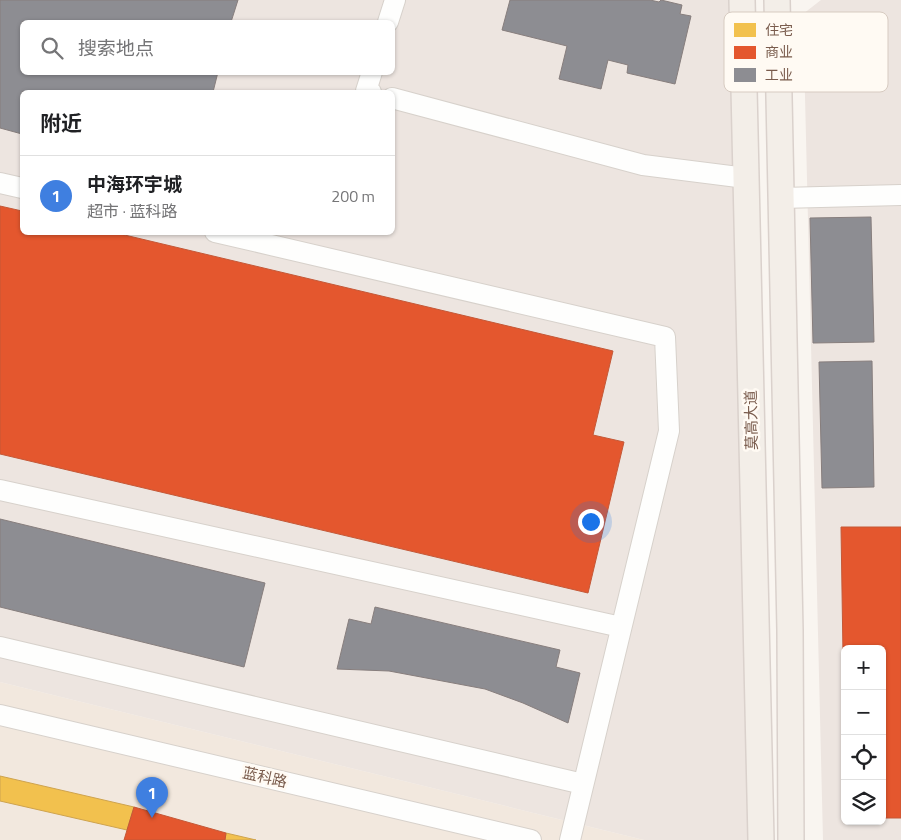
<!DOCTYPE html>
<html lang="zh">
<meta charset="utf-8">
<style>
:root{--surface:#fff;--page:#f6f6f6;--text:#202124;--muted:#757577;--line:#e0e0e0;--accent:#db2777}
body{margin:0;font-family:"Titillium Web","Noto Sans SC",sans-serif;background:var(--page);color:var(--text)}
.controls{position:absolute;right:15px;bottom:15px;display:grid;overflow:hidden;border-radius:8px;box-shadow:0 1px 4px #0004}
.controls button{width:45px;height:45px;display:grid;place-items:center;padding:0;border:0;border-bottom:1px solid var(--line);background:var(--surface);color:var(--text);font:25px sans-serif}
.you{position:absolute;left:590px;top:521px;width:18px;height:18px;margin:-12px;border:4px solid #fff;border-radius:50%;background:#1a73e8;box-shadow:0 0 0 8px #1a73e833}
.badge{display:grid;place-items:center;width:32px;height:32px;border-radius:50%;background:var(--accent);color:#fff;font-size:16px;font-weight:700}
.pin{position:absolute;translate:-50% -41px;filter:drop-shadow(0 1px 2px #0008)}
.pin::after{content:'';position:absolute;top:26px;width:18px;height:15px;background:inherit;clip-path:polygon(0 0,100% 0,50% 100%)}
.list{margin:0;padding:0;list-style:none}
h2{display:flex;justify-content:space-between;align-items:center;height:65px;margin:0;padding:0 20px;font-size:21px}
h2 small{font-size:16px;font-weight:400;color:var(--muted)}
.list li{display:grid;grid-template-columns:32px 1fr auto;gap:15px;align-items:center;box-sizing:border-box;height:80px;padding:0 20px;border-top:1px solid var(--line)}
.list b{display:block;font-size:19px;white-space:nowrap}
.list p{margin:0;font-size:16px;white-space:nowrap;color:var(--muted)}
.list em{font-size:16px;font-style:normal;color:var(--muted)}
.icon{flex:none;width:28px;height:28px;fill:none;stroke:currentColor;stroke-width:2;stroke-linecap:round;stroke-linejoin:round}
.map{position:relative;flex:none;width:901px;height:840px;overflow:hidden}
.search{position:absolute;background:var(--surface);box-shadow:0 1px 4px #0004;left:20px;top:20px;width:375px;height:55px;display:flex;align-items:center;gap:12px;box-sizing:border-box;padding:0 18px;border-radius:8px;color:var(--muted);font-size:19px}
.panel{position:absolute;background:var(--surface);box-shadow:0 1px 4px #0004;left:20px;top:90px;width:375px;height:145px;border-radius:8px}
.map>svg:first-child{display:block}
</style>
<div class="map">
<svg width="901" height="840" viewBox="0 0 901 840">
<rect width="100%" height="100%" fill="#f9f5f0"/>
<polygon fill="#f2e8de" points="0,682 644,840 0,840"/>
<g fill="#ede5e0" fill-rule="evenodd">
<path d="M0,0H750L756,333L747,840H644L0,682ZM22,22H392V72H22ZM22,92H392V232H22Z"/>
<path d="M821,0H901V840H823L803,14ZM845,649H882V821H845Z"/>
</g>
<g fill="#f2c14e" stroke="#cea34e">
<polygon points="0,776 134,807 127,830 0,801"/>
<polygon points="226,833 256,840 225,840"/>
</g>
<g fill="#e4572e" stroke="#c45837">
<polygon points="0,206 22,211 22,232 112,232 613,351 593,435 624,442 588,593 0,454"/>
<polygon points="841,527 901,527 901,818 882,818 882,649 845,649 845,781"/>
<polygon points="134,807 226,833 225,840 124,840"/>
</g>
<g fill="#8d8d92" stroke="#877e7d">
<polygon points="0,0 238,0 231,22 22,22 22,72 218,72 213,92 22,92 22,134 0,128"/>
<polygon points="510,0 650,0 659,2 661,0 682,5 680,14 691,16 675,84 627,73 628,65 608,60 601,89 559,79 567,46 502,30"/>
<polygon points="871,217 874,342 813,343 810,218"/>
<polygon points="872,361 874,487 822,488 819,362"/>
<polygon points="0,519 265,583 244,667 0,607"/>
<polygon points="375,607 560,650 556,667 580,673 568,723 523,703 485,689 389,671 337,669 349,619 371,624"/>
</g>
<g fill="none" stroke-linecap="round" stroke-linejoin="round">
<g stroke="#d7d1cb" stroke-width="22">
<g id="minor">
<polyline points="388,22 395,0"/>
<polyline points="371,92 366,91 372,72"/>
<polyline points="392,98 643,165 746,178"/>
<polyline points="0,183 22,188"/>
<polyline points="781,198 901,195"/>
<polyline points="215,232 665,337 669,431 570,840"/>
<polyline points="0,490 621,627"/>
<polyline points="0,647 583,784"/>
<polyline points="0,715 531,840"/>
</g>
</g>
<g stroke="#dad1cc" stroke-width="28">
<g id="major">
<polyline points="742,0 761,840"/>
<polyline points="777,0 790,630 791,840"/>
</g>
</g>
<use href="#minor" stroke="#fefefd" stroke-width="20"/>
<use href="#major" stroke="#f3eee8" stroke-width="25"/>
</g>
<g text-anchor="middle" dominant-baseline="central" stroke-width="5" stroke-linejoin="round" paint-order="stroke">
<g font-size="15" fill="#7a5c4d" stroke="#fffaf3">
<text transform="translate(751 420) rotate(-91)">莫高大道</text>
<text transform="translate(265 777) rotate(13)">蓝科路</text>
</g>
</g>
<rect x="724" y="12" width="164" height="80" rx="8" fill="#fffaf3" stroke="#d7cbc1" stroke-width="1"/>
<rect x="734" y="23" width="22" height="14" fill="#f2c14e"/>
<rect x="734" y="46" width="22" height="13" fill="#e4572e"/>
<rect x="734" y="68" width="22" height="14" fill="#8d8d92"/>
<g font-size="14" fill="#7a5c4d">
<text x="765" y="35">住宅</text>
<text x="765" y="57">商业</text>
<text x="765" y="80">工业</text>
</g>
</svg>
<div class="controls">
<button>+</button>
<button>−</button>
<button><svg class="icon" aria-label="locate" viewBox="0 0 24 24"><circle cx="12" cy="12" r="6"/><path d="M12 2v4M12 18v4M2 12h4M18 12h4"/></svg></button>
<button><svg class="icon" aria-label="layers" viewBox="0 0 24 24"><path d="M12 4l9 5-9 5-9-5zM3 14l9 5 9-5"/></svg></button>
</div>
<div class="you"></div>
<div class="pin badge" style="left:152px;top:818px;background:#3f7fe0">1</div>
<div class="search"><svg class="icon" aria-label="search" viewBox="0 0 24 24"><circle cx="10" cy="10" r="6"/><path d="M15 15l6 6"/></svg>搜索地点</div>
<section class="panel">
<h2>附近<small></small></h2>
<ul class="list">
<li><span class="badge" style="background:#3f7fe0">1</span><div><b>中海环宇城</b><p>超市 · 蓝科路</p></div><em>200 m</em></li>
</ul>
</section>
</div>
